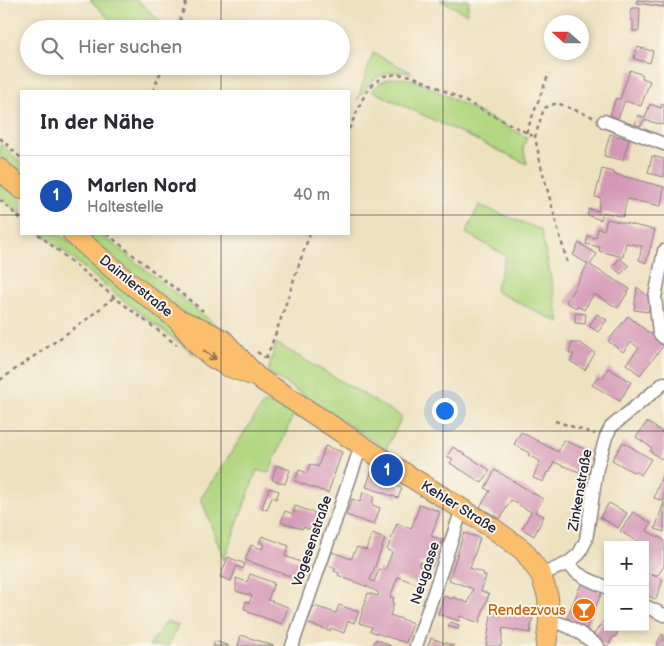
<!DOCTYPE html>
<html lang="de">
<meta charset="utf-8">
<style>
:root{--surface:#fff;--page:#f7f7f7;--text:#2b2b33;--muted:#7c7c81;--line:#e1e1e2;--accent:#1f6fb2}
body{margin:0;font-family:"Balsamiq Sans",sans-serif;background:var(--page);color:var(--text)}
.controls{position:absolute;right:15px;bottom:15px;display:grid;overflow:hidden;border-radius:0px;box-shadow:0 2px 8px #0003}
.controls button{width:45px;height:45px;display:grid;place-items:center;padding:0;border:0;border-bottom:1px solid var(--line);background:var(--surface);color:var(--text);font:25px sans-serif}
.compass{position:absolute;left:544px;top:15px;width:45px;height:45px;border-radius:50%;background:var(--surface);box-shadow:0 2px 8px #0003;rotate:291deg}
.you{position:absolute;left:444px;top:410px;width:18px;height:18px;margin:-12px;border:4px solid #fff;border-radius:50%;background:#1a73e8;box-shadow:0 0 0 8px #1a73e833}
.badge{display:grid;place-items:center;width:32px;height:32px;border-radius:50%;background:var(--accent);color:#fff;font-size:16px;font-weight:700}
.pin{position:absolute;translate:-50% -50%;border:2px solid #fff;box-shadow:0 1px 5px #0006}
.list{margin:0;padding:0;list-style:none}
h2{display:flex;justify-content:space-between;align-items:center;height:65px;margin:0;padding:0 20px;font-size:21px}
h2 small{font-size:16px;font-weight:400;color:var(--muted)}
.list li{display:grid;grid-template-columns:32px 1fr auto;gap:15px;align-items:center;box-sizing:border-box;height:80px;padding:0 20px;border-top:1px solid var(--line)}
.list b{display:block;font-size:19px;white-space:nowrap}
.list p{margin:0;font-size:16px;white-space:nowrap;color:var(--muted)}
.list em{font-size:16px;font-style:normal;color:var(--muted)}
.icon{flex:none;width:28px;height:28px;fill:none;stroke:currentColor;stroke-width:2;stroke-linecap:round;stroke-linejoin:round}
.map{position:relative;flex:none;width:664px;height:646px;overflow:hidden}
.search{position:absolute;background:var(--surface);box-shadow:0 2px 8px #0003;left:20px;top:20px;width:330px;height:55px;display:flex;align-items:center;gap:12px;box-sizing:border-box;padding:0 18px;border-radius:28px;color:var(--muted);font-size:19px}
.panel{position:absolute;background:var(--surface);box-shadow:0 2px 8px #0003;left:20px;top:90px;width:330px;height:145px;border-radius:0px}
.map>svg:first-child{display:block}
</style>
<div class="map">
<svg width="664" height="646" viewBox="0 0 664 646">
<rect width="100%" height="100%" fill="#fbf7ec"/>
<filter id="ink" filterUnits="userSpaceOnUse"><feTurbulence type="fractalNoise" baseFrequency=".02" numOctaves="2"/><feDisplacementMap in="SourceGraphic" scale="10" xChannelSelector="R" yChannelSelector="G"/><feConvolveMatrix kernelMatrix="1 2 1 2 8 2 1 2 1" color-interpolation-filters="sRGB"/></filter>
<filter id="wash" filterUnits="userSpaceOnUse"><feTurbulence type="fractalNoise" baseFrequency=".0096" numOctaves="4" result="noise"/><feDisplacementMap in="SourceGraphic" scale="20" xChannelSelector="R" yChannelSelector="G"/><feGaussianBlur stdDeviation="1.12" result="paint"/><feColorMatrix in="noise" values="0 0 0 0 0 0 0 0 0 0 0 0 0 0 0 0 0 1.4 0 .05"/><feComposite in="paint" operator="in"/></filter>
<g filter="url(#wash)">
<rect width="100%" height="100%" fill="#eee1c0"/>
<g fill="#b1d781" stroke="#6a7c5e">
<polygon points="90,0 137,0 169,29 120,29"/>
<polygon points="440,0 469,0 467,14"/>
<path d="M373,53L413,73C382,69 373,76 357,101Z"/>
<path d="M398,78L410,79L427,86L527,137L523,148L527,164L372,91C380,82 386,79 398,78Z"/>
<polygon points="0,143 21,163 21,178 0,159"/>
<polygon points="0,180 21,200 21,215 0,196"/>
<polygon points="479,205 541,230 560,323 495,291 506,256 466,233"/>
<polygon points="43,234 59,234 182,332 194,354 114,293"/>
<polygon points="84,234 100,234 221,329 187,316"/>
<polygon points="276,343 402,417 386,449 268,372"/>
<polygon points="264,403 281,406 294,413 269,473 257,470 224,560 201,498"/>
<polygon points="166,621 178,625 168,646 149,646"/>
</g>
<g id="blocks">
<g fill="#d497b6">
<polygon points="637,0 664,3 664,7 636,3"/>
<polygon points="631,8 640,8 639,31 633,31 633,20 631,20"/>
<polygon points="637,47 653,51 650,63 634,59"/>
<polygon points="630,70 643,75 642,78 650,81 641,106 625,101 618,118 610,115 616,98 620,99"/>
<polygon points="650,104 661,108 662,104 664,105 664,125 644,120 641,126 635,124 638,115 645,118"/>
<polygon points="610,134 629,139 623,160 604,156"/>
<polygon points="652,156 664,159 664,177 648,173"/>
<polygon points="602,169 614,172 614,174 664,187 661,206 627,199 623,217 603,212 601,220 587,215 589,209 598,211 601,198 595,197"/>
<polygon points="607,219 655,230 646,263 639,260 642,246 626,243 623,257 599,251 600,247 586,244 588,236 596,238 598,228 604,230"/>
<polygon points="579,243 597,254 590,265 630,289 618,308 594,294 584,310 577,306 576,308 566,302 588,264 573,255"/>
<polygon points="620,258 629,266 621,274 613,267"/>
<polygon points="637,287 651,299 648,312 634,310"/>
<polygon points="575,313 586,314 585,324 575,323"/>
<polygon points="597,314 607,320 598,332 589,326"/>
<polygon points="628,316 664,345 640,375 626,364 639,348 631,342 623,352 608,341"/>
<polygon points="572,343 580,343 595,353 585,370 570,361 574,355 569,353"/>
<polygon points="608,368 631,382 620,401 592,385 598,376 602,379"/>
<polygon points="647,422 664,433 664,455 661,459 650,451 652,448 636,437"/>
<polygon points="521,432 558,452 563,440 589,451 579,472 554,462 550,472 547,472 543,482 533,478 540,461 528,455 529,453 514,444"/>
<polygon points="623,442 651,459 641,475 634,471 633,472 612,460"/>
<polygon points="325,446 342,452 328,493 295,481 299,470 307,473 310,464 318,467"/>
<polygon points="453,447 490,470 482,483 450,463 453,459 447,456"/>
<polygon points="276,465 290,470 285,484 272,480"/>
<polygon points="372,470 398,480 396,486 402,488 398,498 366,487"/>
<polygon points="495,470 543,499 535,512 544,516 534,536 522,529 531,512 511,500 500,519 480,507 490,491 485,488"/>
<polygon points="664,470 664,501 654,498"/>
<polygon points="269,488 279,491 276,499 272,497 267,510 262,508"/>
<polygon points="363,492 374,496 372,505 380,508 374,525 346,515 352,499 360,502"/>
<polygon points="664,502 664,532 655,529"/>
<polygon points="609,503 627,513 618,528 600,517"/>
<polygon points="420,504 440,512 431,536 442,540 432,567 420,562 419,566 429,569 423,586 398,577 390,597 394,598 392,603 394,604 390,615 413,623 406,643 370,631 372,627 359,623 368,593 378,596 379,593 368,587 344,578 338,575 339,573 334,571 335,568 327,565 332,552 351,559 357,547 366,550 372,534 385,539 370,580 374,582 379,569 385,571 392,552 387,550 397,523 411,529"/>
<polygon points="295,506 320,515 315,531 303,527 302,529 281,522 285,511 293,514"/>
<polygon points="633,512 651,523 647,531 664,540 664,566 658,575 652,574 652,575 663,580 656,599 645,595 645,545 635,545 636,541 620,531"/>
<polygon points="464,533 480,538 470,568 484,573 483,575 486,576 481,591 489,594 479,623 460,616 459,621 438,614 444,596 452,599 453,597 468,603 473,589 449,580"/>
<polygon points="262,536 289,546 285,556 303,563 298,579 245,560 251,545 262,549 264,544 259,542"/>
<polygon points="228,557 245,564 243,569 237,566 231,581 220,577"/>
<polygon points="250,574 274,583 268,600 288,607 282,624 248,612 248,610 244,609 246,601 249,603 252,596 236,591 236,578 247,582"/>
<polygon points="582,582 602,592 585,631 567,617"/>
<polygon points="339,605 359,612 354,623 348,621 344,633 331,628 330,631 307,623 314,606 336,613"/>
<polygon points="492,609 533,615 530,633 503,628 501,646 486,646"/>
<polygon points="608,614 608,627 621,627 615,637 613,637 608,646 606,646 592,637"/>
<polygon points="450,622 459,625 458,629 448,626"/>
<polygon points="662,634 664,636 664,646 656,646"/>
<polygon points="241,635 274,646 238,646"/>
<polygon points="431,638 454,646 428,646"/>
<polygon points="376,639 391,646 373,645"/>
<polygon points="215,641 229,646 213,646"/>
</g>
</g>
</g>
<g filter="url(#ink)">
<use href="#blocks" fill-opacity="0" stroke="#88827e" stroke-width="1"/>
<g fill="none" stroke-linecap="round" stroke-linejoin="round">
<g stroke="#88827e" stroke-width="15">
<g id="street">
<polyline points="604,121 664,144"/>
<polyline points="664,251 655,297 659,333 664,338"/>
<path d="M568,563C577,577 593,581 608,588"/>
<polyline points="541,575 568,563 579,554 586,540 597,468 606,437 611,427 664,383"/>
<polyline points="645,606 664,615"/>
<path d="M549,622C568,622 583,636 598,646"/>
<polyline points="292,646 361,446"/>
<polyline points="416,646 462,509"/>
</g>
</g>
<g stroke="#88827e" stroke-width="22">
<g id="primary">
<polyline points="0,169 21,189"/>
<polyline points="73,234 126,280 177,319 200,347 212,357 227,366 255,376"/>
<polyline points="177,319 200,328 223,340 257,377 393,466 494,529 524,551 541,575 548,597 549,622 546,646"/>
</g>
</g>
<g stroke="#88827e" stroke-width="2.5" stroke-dasharray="4 4" stroke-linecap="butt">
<polyline points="177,29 187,0"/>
<polyline points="153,91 163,66"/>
<polyline points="349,129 365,94 374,83 384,76 397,74 412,76 439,88 535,137"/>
<polyline points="526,133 549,73"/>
<polyline points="0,138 21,158"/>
<polyline points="0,200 21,219"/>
<polyline points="38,234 114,297 177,345"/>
<polyline points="107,234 203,311"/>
<polyline points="567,262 541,166 535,137 544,108 557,103 593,117"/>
<polyline points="257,352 266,358 264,362"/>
<path d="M266,358C283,318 294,275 310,234"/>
<polyline points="0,380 86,320 114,297"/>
<polyline points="555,421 595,434"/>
</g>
<use href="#street" stroke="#fff" stroke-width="12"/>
<use href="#primary" stroke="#fabe6d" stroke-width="20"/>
</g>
<defs><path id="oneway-shaft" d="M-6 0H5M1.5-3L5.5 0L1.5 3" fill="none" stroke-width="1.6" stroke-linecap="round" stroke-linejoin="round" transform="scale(1.25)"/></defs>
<use stroke="#8e7054" href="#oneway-shaft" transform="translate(210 355) rotate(36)"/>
</g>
<path fill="none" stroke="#22223b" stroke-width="1" stroke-opacity="0.55" d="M221,0V29M443,0V646M221,66V91M0,215H21M349,215H664M221,234V646M0,431H664"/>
<defs>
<g id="bar-disc" transform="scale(1.25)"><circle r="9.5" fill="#e8710a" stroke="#fbf7ec"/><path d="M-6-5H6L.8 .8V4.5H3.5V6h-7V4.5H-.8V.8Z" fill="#fff"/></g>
</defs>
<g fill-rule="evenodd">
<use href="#bar-disc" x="584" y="610"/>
</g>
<g text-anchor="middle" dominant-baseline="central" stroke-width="4" stroke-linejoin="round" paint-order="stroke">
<g font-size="14" fill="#22223b" stroke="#fbf7ec">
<text transform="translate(136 286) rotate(39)">Daimlerstraße</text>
<text transform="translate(580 490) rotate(-80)">Zinkenstraße</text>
<text transform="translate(459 507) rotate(32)">Kehler Straße</text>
<text transform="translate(312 541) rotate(-71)">Vogesenstraße</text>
<text transform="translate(425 573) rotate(-72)">Neugasse</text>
</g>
<g font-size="14" fill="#c56008" stroke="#fbf7ec" text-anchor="end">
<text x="566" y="610">Rendezvous</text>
</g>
</g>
</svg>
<div class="controls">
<button>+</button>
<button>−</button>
</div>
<svg class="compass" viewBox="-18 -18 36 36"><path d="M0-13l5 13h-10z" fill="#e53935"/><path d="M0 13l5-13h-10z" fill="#7c7c81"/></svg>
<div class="you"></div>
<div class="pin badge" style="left:387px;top:470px;background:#1a4fb4">1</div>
<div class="search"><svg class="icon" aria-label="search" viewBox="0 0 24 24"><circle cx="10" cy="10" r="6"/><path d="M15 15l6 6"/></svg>Hier suchen</div>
<section class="panel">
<h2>In der Nähe<small></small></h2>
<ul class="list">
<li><span class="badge" style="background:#1a4fb4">1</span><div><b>Marlen Nord</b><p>Haltestelle</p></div><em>40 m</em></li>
</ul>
</section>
</div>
